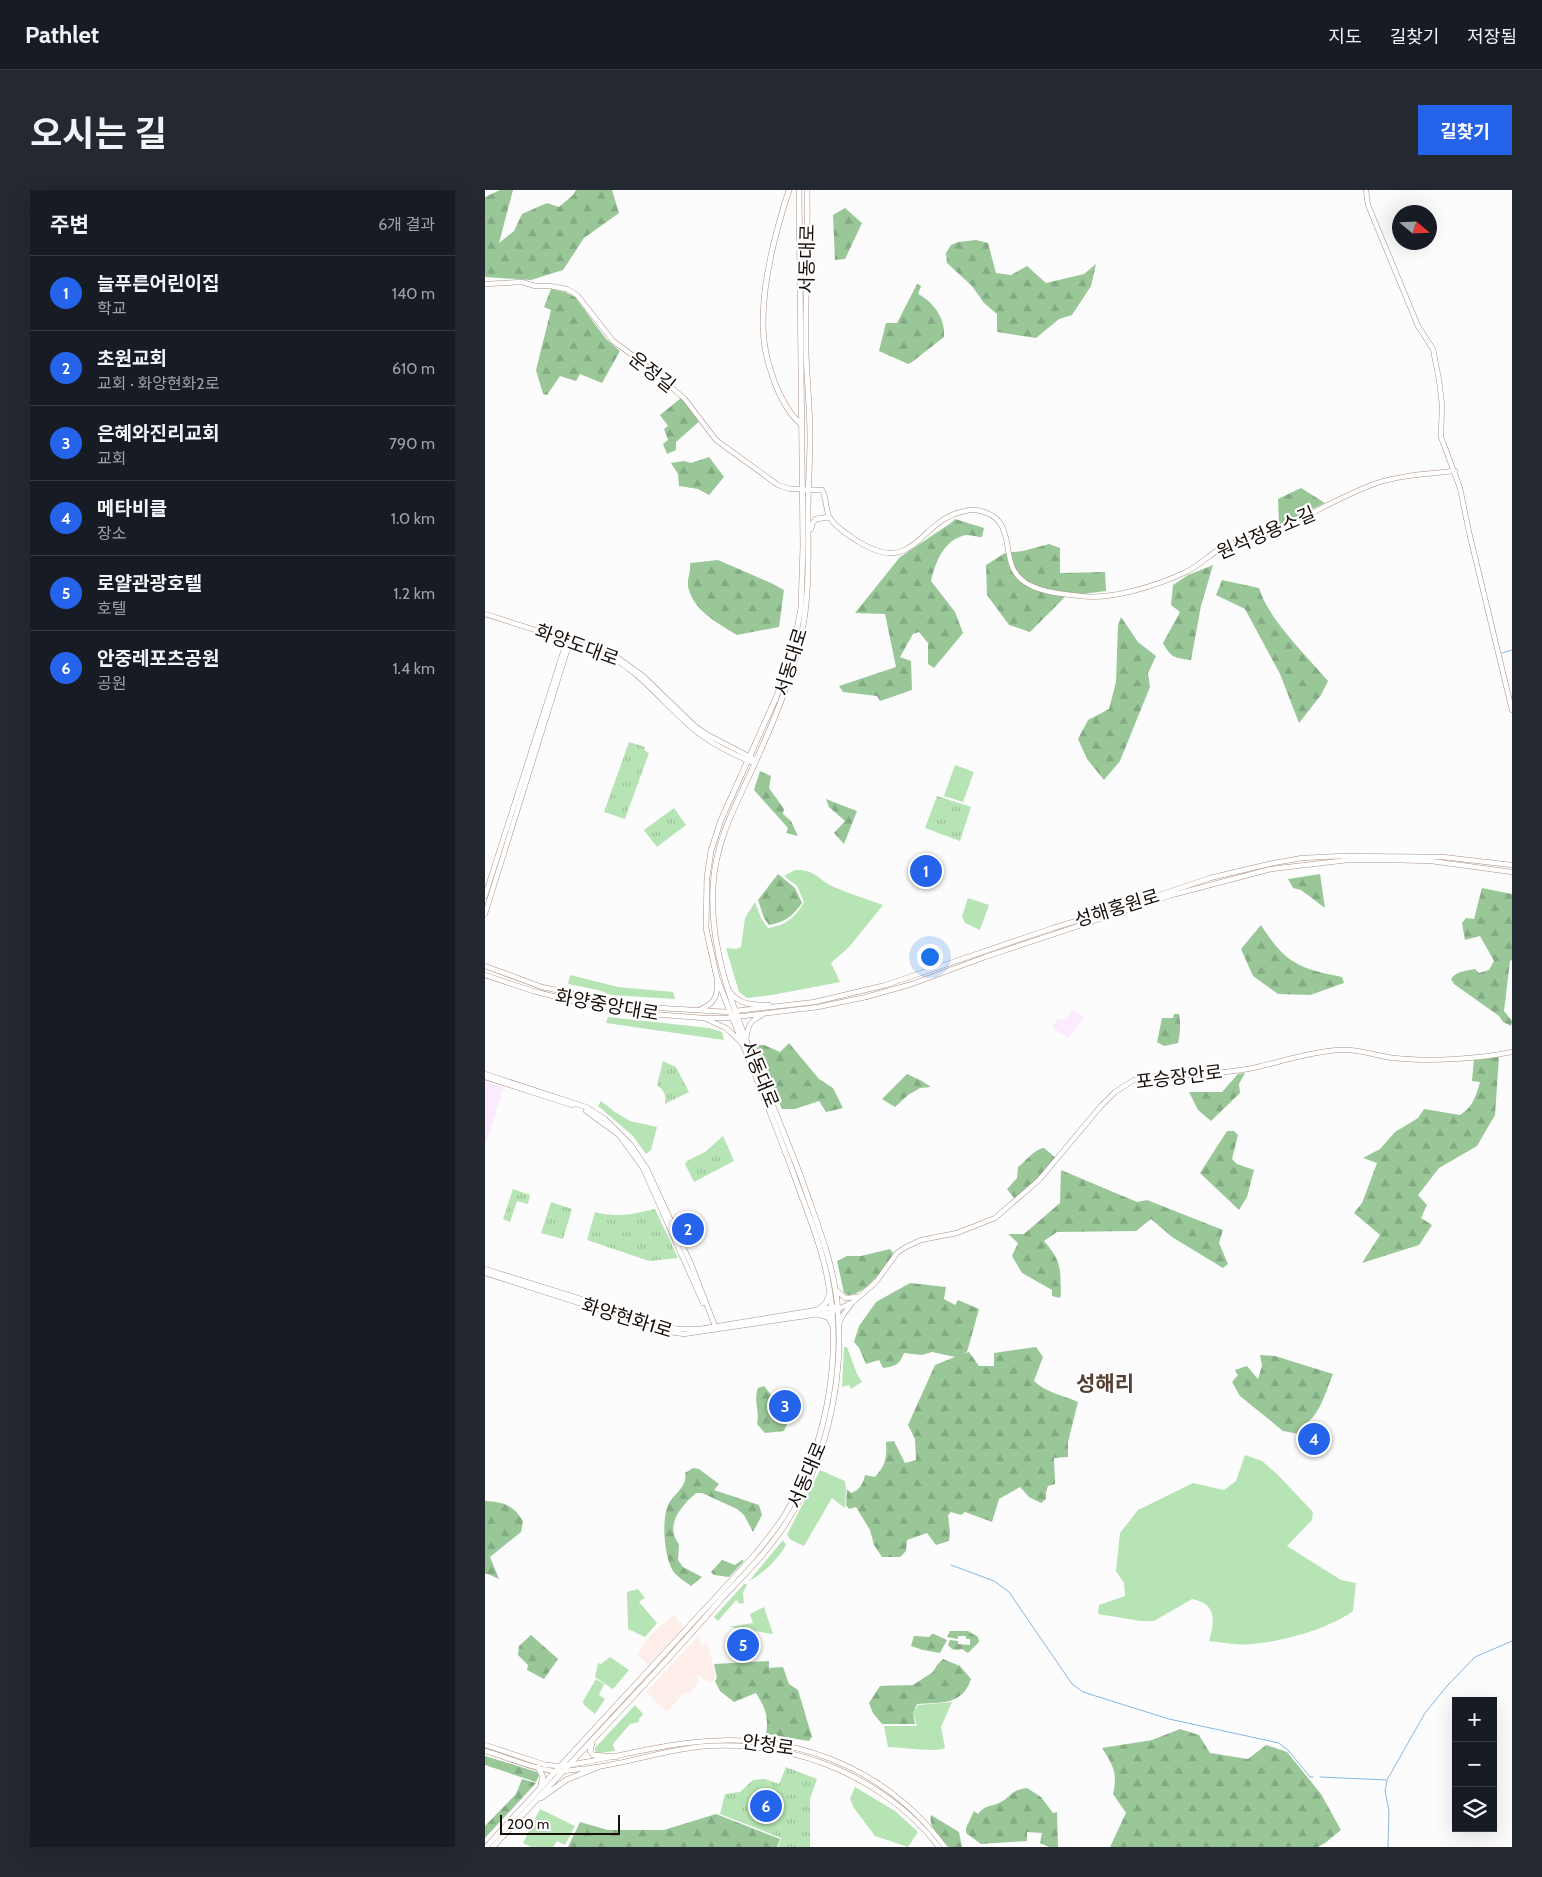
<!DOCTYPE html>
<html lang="ko">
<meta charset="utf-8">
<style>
:root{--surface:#171b24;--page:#242831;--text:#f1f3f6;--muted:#9ea1a6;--line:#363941;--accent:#2563eb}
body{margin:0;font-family:Cabin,"Noto Sans KR",sans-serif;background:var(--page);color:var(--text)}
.controls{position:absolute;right:15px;bottom:15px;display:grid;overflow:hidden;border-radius:0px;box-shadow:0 5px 20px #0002}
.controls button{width:45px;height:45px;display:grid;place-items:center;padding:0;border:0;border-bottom:1px solid var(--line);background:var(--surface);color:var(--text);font:25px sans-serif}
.compass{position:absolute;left:907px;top:15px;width:45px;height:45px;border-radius:50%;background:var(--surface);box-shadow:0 5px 20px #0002;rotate:109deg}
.scale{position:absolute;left:15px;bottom:12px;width:120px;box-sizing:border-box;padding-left:5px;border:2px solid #180f0a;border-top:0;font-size:14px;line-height:18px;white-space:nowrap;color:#180f0a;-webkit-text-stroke:4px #fff;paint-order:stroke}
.you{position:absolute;left:444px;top:766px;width:18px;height:18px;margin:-12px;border:4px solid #fff;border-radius:50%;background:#1a73e8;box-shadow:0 0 0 8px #1a73e833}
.badge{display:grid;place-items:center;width:32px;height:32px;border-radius:50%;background:var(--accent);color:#fff;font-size:16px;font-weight:700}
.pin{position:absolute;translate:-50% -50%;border:2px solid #fff;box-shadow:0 1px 5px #0006}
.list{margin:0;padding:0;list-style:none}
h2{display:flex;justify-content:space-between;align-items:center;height:65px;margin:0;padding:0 20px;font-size:21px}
h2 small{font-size:16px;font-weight:400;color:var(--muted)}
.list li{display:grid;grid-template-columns:32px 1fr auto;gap:15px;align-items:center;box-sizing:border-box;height:75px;padding:0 20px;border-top:1px solid var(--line)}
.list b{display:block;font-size:19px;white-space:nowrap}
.list p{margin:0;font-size:16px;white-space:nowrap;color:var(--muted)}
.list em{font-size:16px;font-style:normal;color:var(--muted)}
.icon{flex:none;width:28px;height:28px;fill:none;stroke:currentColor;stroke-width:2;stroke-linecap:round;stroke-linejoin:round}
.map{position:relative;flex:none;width:1027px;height:1657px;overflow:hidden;border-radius:0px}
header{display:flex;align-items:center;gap:30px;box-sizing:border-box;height:70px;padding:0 25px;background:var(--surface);border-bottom:1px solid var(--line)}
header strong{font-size:24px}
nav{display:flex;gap:28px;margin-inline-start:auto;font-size:18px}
.intro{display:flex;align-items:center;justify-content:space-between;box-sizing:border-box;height:120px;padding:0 30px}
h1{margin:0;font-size:35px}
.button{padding:12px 22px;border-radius:0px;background:var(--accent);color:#fff;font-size:18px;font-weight:700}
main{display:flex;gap:30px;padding:0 30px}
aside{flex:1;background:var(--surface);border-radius:0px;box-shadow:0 5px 20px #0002}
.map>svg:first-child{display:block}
</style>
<header>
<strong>Pathlet</strong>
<nav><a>지도</a><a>길찾기</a><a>저장됨</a></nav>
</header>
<div class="intro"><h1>오시는 길</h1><a class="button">길찾기</a></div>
<main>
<aside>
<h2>주변<small>6개 결과</small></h2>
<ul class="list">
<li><span class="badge">1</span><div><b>늘푸른어린이집</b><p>학교</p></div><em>140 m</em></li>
<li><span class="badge">2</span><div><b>초원교회</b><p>교회 · 화양현화2로</p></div><em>610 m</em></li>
<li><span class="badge">3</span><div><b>은혜와진리교회</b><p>교회</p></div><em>790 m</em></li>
<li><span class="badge">4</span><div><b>메타비클</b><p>장소</p></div><em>1.0 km</em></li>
<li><span class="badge">5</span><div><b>로얄관광호텔</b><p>호텔</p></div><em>1.2 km</em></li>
<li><span class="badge">6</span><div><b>안중레포츠공원</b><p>공원</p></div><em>1.4 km</em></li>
</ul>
</aside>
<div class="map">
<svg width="1027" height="1657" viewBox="0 0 1027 1657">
<defs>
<pattern id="forest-firs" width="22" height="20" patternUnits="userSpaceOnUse" patternTransform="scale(1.25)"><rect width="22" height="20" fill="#99c798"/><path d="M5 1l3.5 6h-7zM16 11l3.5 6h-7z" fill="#83aa82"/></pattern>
<pattern id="park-tufts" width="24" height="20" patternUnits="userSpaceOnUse" patternTransform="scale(1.25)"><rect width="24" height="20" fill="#b6e4b4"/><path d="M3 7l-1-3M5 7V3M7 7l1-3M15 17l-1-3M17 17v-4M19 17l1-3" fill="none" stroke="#9cc299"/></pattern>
</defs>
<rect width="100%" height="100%" fill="#fcfcfc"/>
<g fill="#feeeea">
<polygon points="189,1425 199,1437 163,1475 152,1464 166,1444"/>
<polygon points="214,1445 216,1456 221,1453 223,1455 231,1487 225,1493 213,1485 211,1487 213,1490 212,1495 205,1503 198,1504 182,1522 161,1502"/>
</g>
<g fill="#fcebfe">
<polygon points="587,820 599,828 583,848 567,837 573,829 581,829"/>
<polygon points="0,891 19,897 0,956"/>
</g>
<g fill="#b6e4b4">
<polygon points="470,575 489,582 478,612 459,606"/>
<path d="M310,680C331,679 333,690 349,697C365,704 382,709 398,715L364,757L346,773L355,792L287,805L262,808L254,802L241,758L251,759L256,757L260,728L270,712L276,728L283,738C301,735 310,728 319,712L312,696L299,686Z"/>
<polygon points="483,708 504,715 495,740 480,733 477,726"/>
<polygon points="85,785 133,797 188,802 190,809 126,805 113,800 83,794"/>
<polygon points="123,827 224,838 237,842 239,850 121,833"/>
<polygon points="116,911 130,922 145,931 172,937 166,960 161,964 147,945 113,916"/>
<polygon points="359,1157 362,1157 372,1184 377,1192 366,1199 364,1195 357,1197"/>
<path d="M760,1265L777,1271L792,1284L828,1322L827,1330L802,1356L856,1390L871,1393L868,1421C844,1439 796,1452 766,1454C753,1456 737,1452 724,1451C730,1431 732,1414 707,1409L669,1431H656L613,1424L614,1415L640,1406L639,1393L631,1381L635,1343L653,1320L708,1293L739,1300L751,1291Z"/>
<polygon points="335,1280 360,1291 361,1299 360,1318 347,1308 319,1356 306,1350 302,1345"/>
<path d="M298,1350L301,1355C292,1370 279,1383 264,1391Z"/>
<polygon points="259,1394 262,1394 258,1403 259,1413 255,1414 251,1410 233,1431 229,1427"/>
<polygon points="153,1399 160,1408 154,1412 172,1433 160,1447 143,1439 142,1402"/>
<polygon points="279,1417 288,1444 244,1437 268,1433 265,1424"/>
<polygon points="125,1467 144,1480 128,1499 110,1487 113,1473 116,1474"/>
<polygon points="111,1489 119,1494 114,1505 120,1509 110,1524 99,1515 98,1511"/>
<path d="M467,1512L456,1537L460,1558C451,1563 416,1557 403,1557L399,1536H432L428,1523L433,1515Z"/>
<polygon points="150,1515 158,1524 154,1529 154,1532 145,1534 128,1554 130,1561 114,1563 110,1561 110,1558"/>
<polygon points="370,1597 410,1621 433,1642 423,1657 390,1646 369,1618 365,1609"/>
<polygon points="55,1619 90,1636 80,1655 72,1651 68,1657 46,1657 38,1653"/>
</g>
<g fill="url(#forest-firs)">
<polygon points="15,0 28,0 14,53 29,41 37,24 62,13 74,17 88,5 91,0 127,0 134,23 99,48 78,80 46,90 0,87 0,7"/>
<polygon points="360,18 377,33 360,69 350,70 348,25"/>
<polygon points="491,50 503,53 511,83 526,85 542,76 561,93 599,84 611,74 606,96 587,125 574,129 551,148 512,142 512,124 499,113 487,96 462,73 461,63 466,55 473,52"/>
<path d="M432,94L436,96L433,104C449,112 461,130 459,147L427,172L423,174L394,161L401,133H412Z"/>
<polygon points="66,99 80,102 90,107 121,149 135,161 117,193 95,184 91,191 75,186 62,205 58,204 51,180 66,120 59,117"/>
<polygon points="196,208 217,229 191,252 191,260 182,264 178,254 183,250 179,239 183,236 175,225"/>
<polygon points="224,267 239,287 224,305 213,299 194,296 193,284 186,273 199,271 206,273"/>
<polygon points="816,298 840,313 794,335 793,309"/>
<path d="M470,329L499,338L497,347C492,347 486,345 481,345C459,349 450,373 446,391L470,422L478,443L449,478L443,474V453L434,442L428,444L415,467L426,471L427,500L395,511L392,506L358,502L354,496L411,477L400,424L370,423L415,367L466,333Z"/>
<polygon points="564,354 575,358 575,383 620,382 621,401 581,406 545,442 524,435 502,405 501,375 520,363 538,361"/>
<path d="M233,370L286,393L299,400L294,437L252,445C234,434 207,420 203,396C202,389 206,381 205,373Z"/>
<path d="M728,375L716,416L706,470C690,468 686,468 678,453L695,422L686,415L688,395L703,385Z"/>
<path d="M737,390L774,398C783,429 821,465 843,491L836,505L814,533L795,484L760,419L731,405Z"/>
<polygon points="636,427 653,452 671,466 663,483 665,497 635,571 619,590 602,569 593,549 603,530 624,519 631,492 633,435"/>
<polygon points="275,581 286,586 284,598 299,619 298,624 306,631 313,646 301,643 303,638 269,600"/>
<polygon points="341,609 372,621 359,654 349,643 360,631 344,617"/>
<path d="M293,684L310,698L317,713C308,726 300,732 284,735L279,728L273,710Z"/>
<polygon points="835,684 840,718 816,700 808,698 803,689"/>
<path d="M997,698L1027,704V770L1025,771L1019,821L1027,831L1026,836L1018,832L1014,826L969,794L966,789C972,781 980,781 990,779L994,783L1004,780L1009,771L995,746L980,750L977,733L981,728L989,729Z"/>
<path d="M776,735C800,773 814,779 857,787L859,793L825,805L793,804L768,786L756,759Z"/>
<path d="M689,824H694C696,834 695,844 693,853L679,856L672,852L677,828H688Z"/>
<polygon points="304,853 334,889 348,898 358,918 341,922 334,911 310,919 297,919 270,855 279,855 295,862"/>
<path d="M1014,867L1010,925L992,956L954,978L933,1005L942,1015L936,1028L947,1035L934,1055L877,1073L895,1045L869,1023L877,1013L892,973L878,968L895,959L910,942L933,928L939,919L975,925C988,917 991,906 995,892L987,891L989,869Z"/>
<polygon points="760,883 754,894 755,903 726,931 713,920 704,902 737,902 753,884"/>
<polygon points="422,884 437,891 446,897 435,898 423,905 410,917 397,909"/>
<polygon points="742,941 749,941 753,945 747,969 752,974 769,980 762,1007 754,1020 715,983"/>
<path d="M559,958L571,968L550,991L530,1009L522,999L532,988L533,977C542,970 548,960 559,958Z"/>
<path d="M576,980L652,1012L662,1010L738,1040L734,1053L743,1074L738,1078L687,1047L666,1029L651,1041L572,1042L559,1051C577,1072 575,1077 576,1104L575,1108L567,1106V1100L537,1083L527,1066L533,1053L523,1044H539L575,1013Z"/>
<path d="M405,1059L408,1063C404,1075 372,1114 359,1103L352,1071L362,1066H376Z"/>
<path d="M425,1093L461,1097L459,1109L470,1115L473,1110L494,1119L482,1162L478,1164L484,1162L494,1176H509V1163L551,1157L558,1167L549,1191C561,1203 578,1205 593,1212L583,1252V1267L569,1268L570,1294L563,1296L561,1302V1309L556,1313L544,1307L535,1297L514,1309L507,1332L480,1322L476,1325L466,1322L463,1325L465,1342L464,1351L451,1355L442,1343L422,1350L421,1361L415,1367H397L389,1355L385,1340L371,1317L364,1319L361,1315L362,1299L366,1303C375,1300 378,1294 380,1285L390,1287C401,1275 402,1267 401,1252L409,1251L420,1273L431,1270L430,1249L423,1235L450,1175L470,1167L447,1162L437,1165L419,1163C414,1175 411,1176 398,1178L394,1170L381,1174L374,1158L369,1152L374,1136L391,1112Z"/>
<path d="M775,1165L790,1166L848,1184C840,1203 835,1227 816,1237L814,1244L798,1241L755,1206L747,1192L753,1185L750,1180L762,1176L773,1189L777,1176Z"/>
<path d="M279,1196L290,1210L302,1234L299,1241L280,1243L272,1234C275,1220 268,1212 273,1198Z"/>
<path d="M208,1278L214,1279L234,1294L229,1300L274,1315L277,1325L268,1342L259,1325L252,1319L217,1303H211C196,1316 179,1336 194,1354L193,1370L198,1377L217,1387L206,1396C200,1391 193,1388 188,1381C179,1367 176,1328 184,1313C190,1303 203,1296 200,1283Z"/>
<path d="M0,1311C19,1312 28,1315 38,1331L36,1342L5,1367L14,1389L3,1384H0Z"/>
<polygon points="237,1370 250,1375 257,1370 259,1371 244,1387 229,1385 226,1382"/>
<polygon points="465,1441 483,1441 493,1447 494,1452 483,1463 477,1459 473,1460 467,1459 463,1455 465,1450 473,1451 473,1454 485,1455 485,1449 481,1449 481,1446 473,1446 473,1449 462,1447"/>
<polygon points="447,1444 449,1444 462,1450 455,1463 438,1460 426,1456 429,1446 444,1447"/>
<polygon points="46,1445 73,1469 59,1489 42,1480 43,1475 33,1465 34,1456"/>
<path d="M458,1469L475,1476L486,1489C477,1516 456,1512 432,1514L428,1523L430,1534H397L388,1523L384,1513L395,1496L428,1495L448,1482L452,1475Z"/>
<path d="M284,1471V1478L298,1477L304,1494L313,1500L327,1547L324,1551L281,1544C284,1527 280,1517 271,1503L249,1512L235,1501L230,1491L232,1488L229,1474Z"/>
<path d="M695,1539L714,1545L725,1563L763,1569L781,1555L802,1562L836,1604L856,1640L840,1653L833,1657H625L641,1623L628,1604C633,1583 628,1575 617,1558L667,1550Z"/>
<polygon points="0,1566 52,1582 54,1586 51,1592 0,1575"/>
<polygon points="37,1589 51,1593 0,1648 0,1636 31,1604"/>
<path d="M542,1598L556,1607L568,1623L572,1622L573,1657H564L555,1653L557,1643L542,1642V1651L496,1654L481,1643V1638L489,1621L493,1624C501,1615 504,1617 514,1613C527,1607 525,1600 542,1598Z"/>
<polygon points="231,1624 295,1649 292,1657 83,1657 95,1632 123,1640 179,1640"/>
<path d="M446,1625L474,1642L477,1657H464C456,1647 443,1638 446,1625Z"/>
</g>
<g fill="url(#park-tufts)">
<polygon points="144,552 160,557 159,560 164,563 140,629 119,622"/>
<polygon points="452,606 486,617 475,651 440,638"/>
<polygon points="189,618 201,635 172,657 159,640"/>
<path d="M178,871L191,877L204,902L180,914C181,905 180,901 172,895Z"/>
<polygon points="238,946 249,971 209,992 200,974 202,971 220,962"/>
<polygon points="28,999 45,1005 43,1014 32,1011 25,1032 18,1029"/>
<polygon points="66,1012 87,1019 78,1049 56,1043"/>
<path d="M170,1019L193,1068L164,1071L102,1050L110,1022C131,1028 149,1024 170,1019Z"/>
<polygon points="301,1577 332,1589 325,1609 325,1657 293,1657 296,1648 235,1624 240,1604 255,1602 268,1590 280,1589 294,1594"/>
</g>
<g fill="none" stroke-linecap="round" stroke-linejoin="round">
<g stroke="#87b7e3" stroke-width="1">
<polyline points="1017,463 1027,460"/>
<polyline points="466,1375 509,1391 524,1402 587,1494 598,1502 684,1529 794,1553 804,1561 825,1587 828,1587"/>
<polyline points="835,1587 902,1590 940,1523 962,1496 990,1467 1027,1451"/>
<polyline points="902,1591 900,1601 904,1621 903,1657"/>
</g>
<g stroke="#ab9183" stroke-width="5.5">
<g id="tertiary">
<polyline points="881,0 883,15 933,136 948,159 954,190 957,215 956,247 975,298 984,342 1027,520"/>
<path d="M0,94L37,92L50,96H65L82,99L92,105L128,151L154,170L199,208L231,250L293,295L305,299L337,300C342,308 340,320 345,328C351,338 365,346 374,352C429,386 434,332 476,322C481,321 486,319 491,320C536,327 512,370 537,390C551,402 577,404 595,406C627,410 671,396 701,382C714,376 725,364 738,357C753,350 770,349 785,343C821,328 855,306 892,293C916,285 944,284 970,281"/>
<polyline points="0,424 129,465 158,486 210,536 221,544 271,570"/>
<path d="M120,465C148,474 182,517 206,537C224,553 247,564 269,573"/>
<polyline points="0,706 82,450"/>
<polyline points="0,724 85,451"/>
<polyline points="0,884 101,917 120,929 146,955 162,979 206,1074 230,1136"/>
<polyline points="0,887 87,915"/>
<polyline points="101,921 134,945 158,978 218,1113"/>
<polyline points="0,1079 192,1139 215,1139 350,1117"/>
<path d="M0,1083L185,1142L199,1144L347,1122L368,1112L391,1092L412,1063L419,1058L436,1050L472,1043L510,1028L554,990L616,916L630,902L649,890L660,887C694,885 729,885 763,879C793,873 822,862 853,860C872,858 890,866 909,868C944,872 993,869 1027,862"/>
<polyline points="351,1100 360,1108 373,1107"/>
<polyline points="354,1134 358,1125 367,1113"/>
<path d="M0,1555L61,1575L75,1576C117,1571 159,1558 202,1553C303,1540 398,1574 460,1657"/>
<path d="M0,1561C21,1567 49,1579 69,1581C78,1582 87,1580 96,1579C129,1576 160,1566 193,1560C288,1542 395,1580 454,1657"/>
</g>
</g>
<g stroke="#ab9183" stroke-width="5.5">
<g id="secondary">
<polyline points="0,776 57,797 114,809 175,818 244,822"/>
<polyline points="0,785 48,801 95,813 166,824 219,828 241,828 333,817 381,807 427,794 500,767 687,705 786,679 863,670 906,670 946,671 1027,682"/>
<path d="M244,801C255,815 266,815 284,815"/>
<path d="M216,819C231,813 233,804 232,790"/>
<polyline points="250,821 330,812 401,795 568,738 648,714 725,688 784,674 817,668 859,666 958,667 1027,675"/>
<polyline points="221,829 241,838 256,852"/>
<path d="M261,850C263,836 264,831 277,825"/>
</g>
</g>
<g stroke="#ab9183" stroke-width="6">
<g id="primary">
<path d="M304,0C289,46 271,115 281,163C283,174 287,185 291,196C297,210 304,224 316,234"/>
<polyline points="326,339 327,334 331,329 344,327"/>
<polyline points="333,1120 341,1113 344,1105"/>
<polyline points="332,1124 343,1127 347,1134"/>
<polyline points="107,1552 105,1561 108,1565 131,1567"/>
<polyline points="53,1577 58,1587 56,1595"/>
<polyline points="56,1608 81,1590 113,1577"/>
<path d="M1,1657L267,1368C279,1354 291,1339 301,1323C343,1253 358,1165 342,1086C335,1051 321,1019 309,985C285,919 257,854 232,788L221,738L222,687L226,661L236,630L291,508L308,459L316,418L318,356L314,0"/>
<path d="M8,1657C65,1594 125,1532 182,1470C201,1449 219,1429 237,1408C258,1386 280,1364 297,1339C339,1278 359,1196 353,1122C350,1076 332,1034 317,990C303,953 288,916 273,880C249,820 224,761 228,696C230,655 248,620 265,584C285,540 305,494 316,447C325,405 323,362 323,320C323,295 325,271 325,247C325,219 322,192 321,164C320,110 323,55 322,0"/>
</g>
</g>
<use href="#tertiary" stroke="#fff" stroke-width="4.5"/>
<use href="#secondary" stroke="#fff" stroke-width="4.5"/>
<use href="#primary" stroke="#fff" stroke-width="5"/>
</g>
<g text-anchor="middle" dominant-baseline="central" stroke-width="4.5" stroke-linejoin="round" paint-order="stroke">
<g font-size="19" fill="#180f0a" stroke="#fff">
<text transform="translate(322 69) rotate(-89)">서동대로</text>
<text transform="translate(167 182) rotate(38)">운정길</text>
<text transform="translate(781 343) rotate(-23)">원석정용소길</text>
<text transform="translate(92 455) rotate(20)">화양도대로</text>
<text transform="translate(306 472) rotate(-73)">서동대로</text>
<text transform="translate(632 718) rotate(-17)">성해홍원로</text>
<text transform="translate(122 815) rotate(10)">화양중앙대로</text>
<text transform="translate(275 884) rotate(68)">서동대로</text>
<text transform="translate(694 887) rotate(-7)">포승장안로</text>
<text transform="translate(142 1128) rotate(17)">화양현화1로</text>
<text transform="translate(322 1285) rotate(-67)">서동대로</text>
<text transform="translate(283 1555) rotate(8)">안청로</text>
</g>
<g font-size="21" font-weight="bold" fill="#564033" stroke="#fff">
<text x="620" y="1193">성해리</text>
</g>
</g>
</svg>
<div class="controls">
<button>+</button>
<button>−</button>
<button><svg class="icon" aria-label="layers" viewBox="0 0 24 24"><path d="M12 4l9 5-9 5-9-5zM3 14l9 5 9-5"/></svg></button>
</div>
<svg class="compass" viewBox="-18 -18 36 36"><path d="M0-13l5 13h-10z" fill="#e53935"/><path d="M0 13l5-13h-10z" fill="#9ea1a6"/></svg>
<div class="scale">200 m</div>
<div class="you"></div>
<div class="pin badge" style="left:441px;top:681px">1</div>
<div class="pin badge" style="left:203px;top:1039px">2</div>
<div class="pin badge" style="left:300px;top:1216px">3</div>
<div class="pin badge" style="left:829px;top:1249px">4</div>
<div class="pin badge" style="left:258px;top:1455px">5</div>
<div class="pin badge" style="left:281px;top:1616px">6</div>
</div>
</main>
